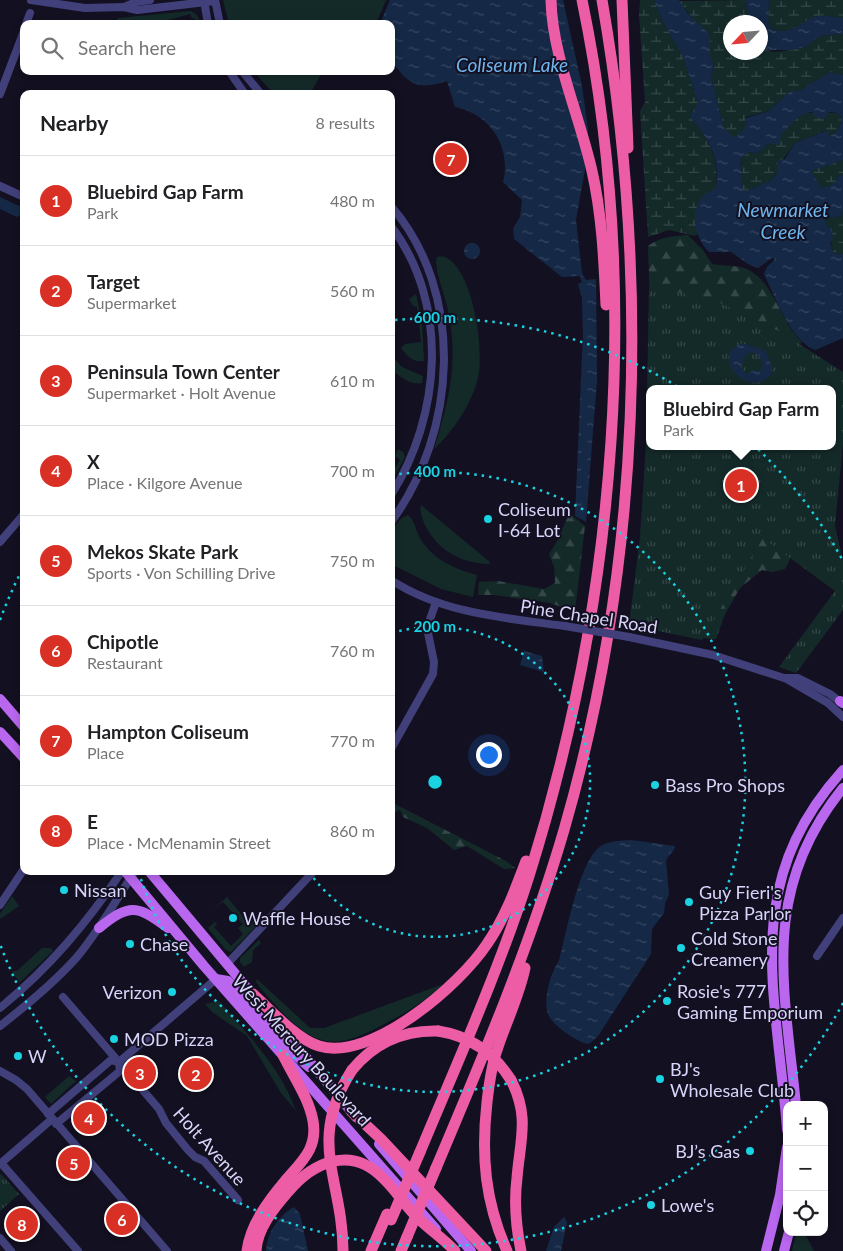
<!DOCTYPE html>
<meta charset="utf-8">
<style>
:root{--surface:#fff;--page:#f6f6f6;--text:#202124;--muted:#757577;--line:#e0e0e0;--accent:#d93025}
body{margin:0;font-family:Lato,sans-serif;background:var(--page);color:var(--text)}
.controls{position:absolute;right:15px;bottom:15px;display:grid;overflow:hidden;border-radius:10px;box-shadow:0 2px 8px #0003}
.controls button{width:45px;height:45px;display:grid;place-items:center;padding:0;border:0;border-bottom:1px solid var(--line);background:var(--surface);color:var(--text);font:25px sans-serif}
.compass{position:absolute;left:723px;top:15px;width:45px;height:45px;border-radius:50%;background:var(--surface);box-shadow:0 2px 8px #0003;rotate:244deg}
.you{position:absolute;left:488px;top:754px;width:18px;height:18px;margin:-12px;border:4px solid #fff;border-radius:50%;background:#1a73e8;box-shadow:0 0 0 8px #1a73e833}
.badge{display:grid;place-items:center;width:32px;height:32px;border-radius:50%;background:var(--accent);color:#fff;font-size:16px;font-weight:700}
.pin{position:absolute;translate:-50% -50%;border:2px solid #fff;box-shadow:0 1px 5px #0006}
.popup{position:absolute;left:646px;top:385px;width:190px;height:65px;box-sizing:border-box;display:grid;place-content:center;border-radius:10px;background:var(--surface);filter:drop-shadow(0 1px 4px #0005);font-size:16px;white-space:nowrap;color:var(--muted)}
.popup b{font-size:19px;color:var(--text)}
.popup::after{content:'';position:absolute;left:50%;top:100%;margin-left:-10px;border:10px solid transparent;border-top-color:var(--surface)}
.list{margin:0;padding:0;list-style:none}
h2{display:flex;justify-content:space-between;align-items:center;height:65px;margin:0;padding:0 20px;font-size:21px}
h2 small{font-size:16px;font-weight:400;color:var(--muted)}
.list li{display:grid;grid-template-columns:32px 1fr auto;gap:15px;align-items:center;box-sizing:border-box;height:90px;padding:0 20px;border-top:1px solid var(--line)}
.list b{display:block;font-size:19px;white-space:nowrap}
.list p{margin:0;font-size:16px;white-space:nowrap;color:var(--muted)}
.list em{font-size:16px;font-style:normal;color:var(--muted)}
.icon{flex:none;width:28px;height:28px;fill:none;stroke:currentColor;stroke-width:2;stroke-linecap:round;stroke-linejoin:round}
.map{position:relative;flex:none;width:843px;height:1251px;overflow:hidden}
.search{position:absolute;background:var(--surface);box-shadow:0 2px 8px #0003;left:20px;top:20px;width:375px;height:55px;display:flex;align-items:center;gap:12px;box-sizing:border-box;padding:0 18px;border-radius:10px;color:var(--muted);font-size:19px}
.panel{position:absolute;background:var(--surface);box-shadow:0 2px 8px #0003;left:20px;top:90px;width:375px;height:785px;border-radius:10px}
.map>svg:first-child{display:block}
</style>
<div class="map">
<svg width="843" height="1251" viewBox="0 0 843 1251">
<defs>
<pattern id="forest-firs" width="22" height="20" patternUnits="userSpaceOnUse" patternTransform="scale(1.25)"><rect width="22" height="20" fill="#142a29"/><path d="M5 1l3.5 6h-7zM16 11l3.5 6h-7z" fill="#354849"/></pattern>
<pattern id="wetland-marsh" width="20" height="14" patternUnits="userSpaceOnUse" patternTransform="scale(1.25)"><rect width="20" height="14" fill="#142a29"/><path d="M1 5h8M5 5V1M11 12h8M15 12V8" fill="none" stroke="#354849"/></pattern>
<pattern id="park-tufts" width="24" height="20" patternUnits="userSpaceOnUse" patternTransform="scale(1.25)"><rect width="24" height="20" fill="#142a29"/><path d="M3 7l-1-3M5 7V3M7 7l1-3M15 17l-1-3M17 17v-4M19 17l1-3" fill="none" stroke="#354849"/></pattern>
<pattern id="water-ripples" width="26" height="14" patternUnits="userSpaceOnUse" patternTransform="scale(1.25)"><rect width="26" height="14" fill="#152946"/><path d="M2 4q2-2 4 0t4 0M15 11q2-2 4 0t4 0" fill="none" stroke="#364762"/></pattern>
</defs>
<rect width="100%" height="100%" fill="#131021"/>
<g fill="#142a29">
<polygon points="223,0 386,0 376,24 229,24"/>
<polygon points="191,11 197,15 201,24 198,24 196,19 192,18 190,14 154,24 114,24 118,18"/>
<polygon points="253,71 323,71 310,94 274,94"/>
<path d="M442,256C473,264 485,352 478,378C472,403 453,432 434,449C450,397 460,357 446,302C442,288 437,276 436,261L437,257Z"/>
<path d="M416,294L422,322L424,361C413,363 407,356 401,348L405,344L421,342L417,307L413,306L409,299Z"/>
<path d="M391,355L402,367L423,376L422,383C411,386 399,376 391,369Z"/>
<polygon points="398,449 403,452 405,457 391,483 391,474 400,460 395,456"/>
<path d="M421,505L490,562L489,564C461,563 440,552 426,527C423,520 419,511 421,505Z"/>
<path d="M408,515C415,521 415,528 419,536C430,558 454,569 477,575L473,597L441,589L391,564C391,548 388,522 408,515Z"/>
<polygon points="12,896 19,906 0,919 0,914"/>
<polygon points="227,897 249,924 253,921 256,925 264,918 231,952 226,950 208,928 215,922 217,924 214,927 231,946 243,934 238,928 243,924 223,902 213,909"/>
<polygon points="259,940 261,943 253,950 252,962 244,967 240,962 240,958"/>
<polygon points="42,948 51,948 53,951 20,982 12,973 13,971 17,971"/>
<path d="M257,979L310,1028H324L443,984C427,1000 406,1013 386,1023C340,1048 319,1051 281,1011C273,1002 263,992 256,982Z"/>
<path d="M219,1001C248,1035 281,1068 296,1111L281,1093L247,1036L212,1012L205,1004Z"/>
<polygon points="69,1076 76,1081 51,1104 45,1097"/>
</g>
<g fill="url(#forest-firs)">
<path d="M688,235L703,250L712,264C722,266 738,265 747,269C775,283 779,320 802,342L797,348L650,306L648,246C660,237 673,236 688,235Z"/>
<polygon points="569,513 585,526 575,612 550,603 494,595 478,595 479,582 498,581 544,589 555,583 554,567 549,554 558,540"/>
<polygon points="766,535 792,555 785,569 773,572 762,570 740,588 725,614 716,639 709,639 683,633 727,564"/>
<polygon points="391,802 506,861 515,868 504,869 467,846 454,850 427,828 403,817 400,810 391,814"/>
<polygon points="797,1232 804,1232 814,1251 792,1251"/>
</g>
<g fill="url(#wetland-marsh)">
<path d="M640,0H654L662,20L683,57L698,103L690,116C709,141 719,155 716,188C695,203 695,209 698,234L695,236L669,230L648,237L640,111L645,102L639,14Z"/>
<path d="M746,0L748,22H730V52H760L761,48L775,52L791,50L805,47L820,36L843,34V75L829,72C821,81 810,81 802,90L789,92L769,111L746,117L745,128L735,139L724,128L711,77L714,66L710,56V35L699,27L679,1Z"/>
<path d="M769,0H843V18C834,17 823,14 814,17C797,24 795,34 773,30L768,23Z"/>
<path d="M802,113H838L842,119C840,127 837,134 829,136L827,130L795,143L779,165L777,174L770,181L747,191L743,190L740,159L748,152L758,153Z"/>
<polygon points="843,160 843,175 839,176 834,185 822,188 810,171"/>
<polygon points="843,211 843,254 833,253 828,228 823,216 825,214 832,218 842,216 841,213"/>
</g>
<g fill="url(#park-tufts)" fill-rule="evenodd">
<path d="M649,287L712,299L779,331L843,372V443L835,526L843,561V610L796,673L779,667L835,591L763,538L702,640L629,625L640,537L646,444ZM650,389H832V446H650Z"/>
<polygon points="1,1174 19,1194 0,1211 0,1175"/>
</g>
<g fill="url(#water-ripples)" fill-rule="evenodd">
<path d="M390,0H563L582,86L588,129L587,158L576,220L582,273L586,280L596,279L597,380L586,522L575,516L583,334L582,298L578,284L582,282L580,276L562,277L514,239L513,229L520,217L522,200L503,182C512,147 490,114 455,107L447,81C428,87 415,89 401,73C398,69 393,64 392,60C388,50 391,34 391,24H380Z"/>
<path d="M654,0H679L688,14L710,35V56L714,66L711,77L724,128L735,138L745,128L746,118L769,111L789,92L802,90C810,81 821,81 829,72L843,75V160L811,171L822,188L833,185L839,176L843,175V211L841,213L842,216L832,218L825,214L823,216L828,227L831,228L833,238L830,242L833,253L843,254V338L815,350C791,341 775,297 764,274L767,267L775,259L772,258L758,268L748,264L731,252H709C696,239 690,216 700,200C703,195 711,191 716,188C720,155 709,141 690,116L698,103L683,57L662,20ZM812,112L814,116L821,119L825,118L829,112L838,113L842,119C840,127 837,134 829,136L828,130L795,143L785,159L777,161V174L770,181L747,191L743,190L740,159L748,152L758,153L769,143L779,145L782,132C793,125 796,114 812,112Z"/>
<path d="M746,0H769L768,22L773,30C795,34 797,24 814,17C823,14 834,17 843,18V34L820,36L805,47L791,50H763L761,48L760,22H748Z"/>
<polygon points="0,197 21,207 20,215 17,217 0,209"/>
<circle cx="472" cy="251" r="8"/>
<path d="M742,343L766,351L772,368L771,375L761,382C737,388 714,354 742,343ZM751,352L757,354L763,362L760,372L756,370L746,374L741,367L745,356Z"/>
<polygon points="524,651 542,656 544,672 520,665"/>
<path d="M631,840L675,846V848L666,860L669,895L665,903L664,913L652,929L651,954L598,1036L589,1044C578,1043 552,1025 548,1014C543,1000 550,973 559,961C566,935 579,860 601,846C611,840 621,841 631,840Z"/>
<path d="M294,1207L300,1214L308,1251H266C267,1233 278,1216 294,1207Z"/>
<polygon points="564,1217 567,1222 561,1251 546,1251 554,1227"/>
</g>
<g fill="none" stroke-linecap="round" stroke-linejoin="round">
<g stroke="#41407b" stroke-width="8">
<polyline points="31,0 85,8 124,7 137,10 215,1"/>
<polyline points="204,0 208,24"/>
<polyline points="215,0 220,24"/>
<polyline points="124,7 136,2 150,0"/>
<polyline points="26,24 30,13"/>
<polyline points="229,71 245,94"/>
<polyline points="242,71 261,94"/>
<polyline points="0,94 24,31"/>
<polyline points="0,186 24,197"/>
<path d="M391,206C466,293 457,433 391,522"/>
<path d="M391,226C450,304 441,416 391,495"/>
<polyline points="0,542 24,514"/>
<path d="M391,580C443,614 506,618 565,626"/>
<polyline points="629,637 713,655 784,678 798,678 830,694 843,704"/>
<polyline points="785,678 828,703 843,717"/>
<polyline points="391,749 433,674 434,662 427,628 436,602"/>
<polyline points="0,905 24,869"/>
<polyline points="817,956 843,918"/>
<polyline points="227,964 314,871"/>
<polyline points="63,997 159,1109 166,1123 188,1150 195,1157 204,1161 238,1200"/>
<path d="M0,1008C50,967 86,924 122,871"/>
<path d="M0,1026C27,1005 54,983 77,957C99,931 116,900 135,871"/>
<polyline points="119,1062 216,979"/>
<polyline points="0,1071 16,1080 27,1089 167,1251"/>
<polyline points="48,1114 111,1060 119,1062"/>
<polyline points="56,1124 120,1071 119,1062"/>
<polyline points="1,1163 78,1251"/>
<polyline points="0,1164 52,1119"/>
<polyline points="0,1238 11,1251"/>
</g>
<g stroke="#b967ef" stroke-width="10">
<polyline points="0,699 24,727"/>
<polyline points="840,701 843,703"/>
<polyline points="0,732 24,758"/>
<polyline points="125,871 204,966 436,1229"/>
<polyline points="149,871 258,1001"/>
<path d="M99,928C130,903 137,905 168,928"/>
<polyline points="216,979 228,981 282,1043 309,1067"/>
<polyline points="274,1019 356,1117"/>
<path d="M796,1105C784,985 760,890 843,788"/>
<path d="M787,1130C777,992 739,885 843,770"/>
<polyline points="379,1144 471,1251"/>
<polyline points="766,1251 780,1195 787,1147"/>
<polyline points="784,1251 789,1232"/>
</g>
<g stroke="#ed5da5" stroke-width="11">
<path d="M551,0C552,55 580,117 592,171C602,215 604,260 606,305"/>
<polyline points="622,0 628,148"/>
<path d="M253,994C270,1010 297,1039 319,1046C371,1062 460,985 487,944C505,918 515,890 526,861"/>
<path d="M352,1070C374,1043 402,1030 438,1031"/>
<path d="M511,1080C530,1117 520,1140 517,1178C514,1202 516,1227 521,1251"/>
<polyline points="351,1111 381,1139 486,1251"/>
<path d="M420,1152C458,1061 499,970 529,876C617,595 642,289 582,0"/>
<path d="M436,1168C483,1057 530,946 564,830C642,560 650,276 602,0"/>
<path d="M247,1251C250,1225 269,1200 285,1181C301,1162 318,1149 313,1121C309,1098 293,1076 283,1055"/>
<path d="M256,1251C257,1229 274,1208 288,1192C313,1162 351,1145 383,1178C396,1190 405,1206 418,1218C430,1230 443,1238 455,1251"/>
<polyline points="371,1251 387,1214"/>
<polyline points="401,1251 407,1237"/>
<path d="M507,1251C485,1202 481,1156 487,1102C489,1085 491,1067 497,1050C506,1022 519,997 525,968"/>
</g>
<polyline stroke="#41407b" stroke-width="8" points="565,626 629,637"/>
<g stroke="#ed5da5" stroke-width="11">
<path d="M438,1031C470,1036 494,1053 511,1080"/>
<polyline points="391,1220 420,1152"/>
<polyline points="407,1237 436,1168"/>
<path d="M343,1251C343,1179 306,1142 352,1070"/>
</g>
</g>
<g fill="none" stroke="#19d2e2" stroke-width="2.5" stroke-dasharray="2.5 5">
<path d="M392 633A155 155 0 1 1 309 872"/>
<path d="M392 475A310 310 0 1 1 139 873"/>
<path d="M843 1003A464 464 0 0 1 0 944M0 620A464 464 0 0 1 23 568M395 320A464 464 0 0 1 843 561"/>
</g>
<g fill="#19d2e2" stroke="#131021" stroke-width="2">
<circle cx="488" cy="519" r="5"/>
<circle cx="655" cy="785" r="5"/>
<circle cx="64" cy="890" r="5"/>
<circle cx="689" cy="902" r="5"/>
<circle cx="233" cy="918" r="5"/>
<circle cx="130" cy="944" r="5"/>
<circle cx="681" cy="948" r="5"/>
<circle cx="172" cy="992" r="5"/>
<circle cx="667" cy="1001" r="5"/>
<circle cx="114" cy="1039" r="5"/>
<circle cx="18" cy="1056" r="5"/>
<circle cx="660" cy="1079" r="5"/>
<circle cx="750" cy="1151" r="5"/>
<circle cx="651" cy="1205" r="5"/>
</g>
<g text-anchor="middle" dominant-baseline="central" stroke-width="4" stroke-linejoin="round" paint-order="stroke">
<g font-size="18" fill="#d8d5fa" stroke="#131021" text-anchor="start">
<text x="498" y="509">Coliseum<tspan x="498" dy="21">I-64 Lot</tspan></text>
<text x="665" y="785">Bass Pro Shops</text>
<text x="74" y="890">Nissan</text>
<text x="699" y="892">Guy Fieri's<tspan x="699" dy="21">Pizza Parlor</tspan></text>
<text x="243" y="918">Waffle House</text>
<text x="691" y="938">Cold Stone<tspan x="691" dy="21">Creamery</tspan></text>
<text x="140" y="944">Chase</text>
<text x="677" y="991">Rosie's 777<tspan x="677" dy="21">Gaming Emporium</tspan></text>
<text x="162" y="992" text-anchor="end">Verizon</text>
<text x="124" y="1039">MOD Pizza</text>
<text x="28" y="1056">W</text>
<text x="670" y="1069">BJ's<tspan x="670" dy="21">Wholesale Club</tspan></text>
<text x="740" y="1151" text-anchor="end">BJ’s Gas</text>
<text x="661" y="1205">Lowe's</text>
</g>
<g font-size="18" fill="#d8d5fa" stroke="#131021">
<text transform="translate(589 616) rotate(9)">Pine Chapel Road</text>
<text transform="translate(302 1050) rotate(48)">West Mercury Boulevard</text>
<text transform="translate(210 1146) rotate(48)">Holt Avenue</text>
</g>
<g font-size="19" font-style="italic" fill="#6eb6ef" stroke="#131021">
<text x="512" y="64">Coliseum Lake</text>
<text x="783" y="209">Newmarket<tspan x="783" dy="22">Creek</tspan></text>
</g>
</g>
<circle cx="435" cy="782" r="8" fill="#19d2e2" stroke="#131021" stroke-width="2.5"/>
<g font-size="15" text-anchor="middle" font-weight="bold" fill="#19d2e2" stroke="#131021" stroke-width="4" stroke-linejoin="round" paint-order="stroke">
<text x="435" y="323">600 m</text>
<text x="435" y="477">400 m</text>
<text x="435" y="632">200 m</text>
</g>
</svg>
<div class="controls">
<button>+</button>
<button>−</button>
<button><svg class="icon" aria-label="locate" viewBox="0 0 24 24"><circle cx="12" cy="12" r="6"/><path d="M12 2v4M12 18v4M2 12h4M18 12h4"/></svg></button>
</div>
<svg class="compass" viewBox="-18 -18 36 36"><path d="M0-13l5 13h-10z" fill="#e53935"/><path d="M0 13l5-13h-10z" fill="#757577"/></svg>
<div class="you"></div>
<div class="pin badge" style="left:741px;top:485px">1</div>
<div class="popup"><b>Bluebird Gap Farm</b>Park</div>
<div class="pin badge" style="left:196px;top:1074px">2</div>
<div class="pin badge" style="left:140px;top:1073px">3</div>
<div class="pin badge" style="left:89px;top:1118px">4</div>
<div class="pin badge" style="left:74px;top:1163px">5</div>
<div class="pin badge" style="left:122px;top:1219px">6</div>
<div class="pin badge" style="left:451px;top:159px">7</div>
<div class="pin badge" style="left:22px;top:1224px">8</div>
<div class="search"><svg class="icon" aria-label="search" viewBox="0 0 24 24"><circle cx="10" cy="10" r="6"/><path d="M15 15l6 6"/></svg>Search here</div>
<section class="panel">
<h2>Nearby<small>8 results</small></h2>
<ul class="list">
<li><span class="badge">1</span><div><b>Bluebird Gap Farm</b><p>Park</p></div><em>480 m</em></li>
<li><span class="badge">2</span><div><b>Target</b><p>Supermarket</p></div><em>560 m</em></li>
<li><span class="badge">3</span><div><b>Peninsula Town Center</b><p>Supermarket · Holt Avenue</p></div><em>610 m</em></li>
<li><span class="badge">4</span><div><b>X</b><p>Place · Kilgore Avenue</p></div><em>700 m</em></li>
<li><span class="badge">5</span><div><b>Mekos Skate Park</b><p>Sports · Von Schilling Drive</p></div><em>750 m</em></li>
<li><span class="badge">6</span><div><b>Chipotle</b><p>Restaurant</p></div><em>760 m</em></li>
<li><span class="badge">7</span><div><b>Hampton Coliseum</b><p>Place</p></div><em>770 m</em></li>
<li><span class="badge">8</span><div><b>E</b><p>Place · McMenamin Street</p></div><em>860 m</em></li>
</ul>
</section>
</div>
